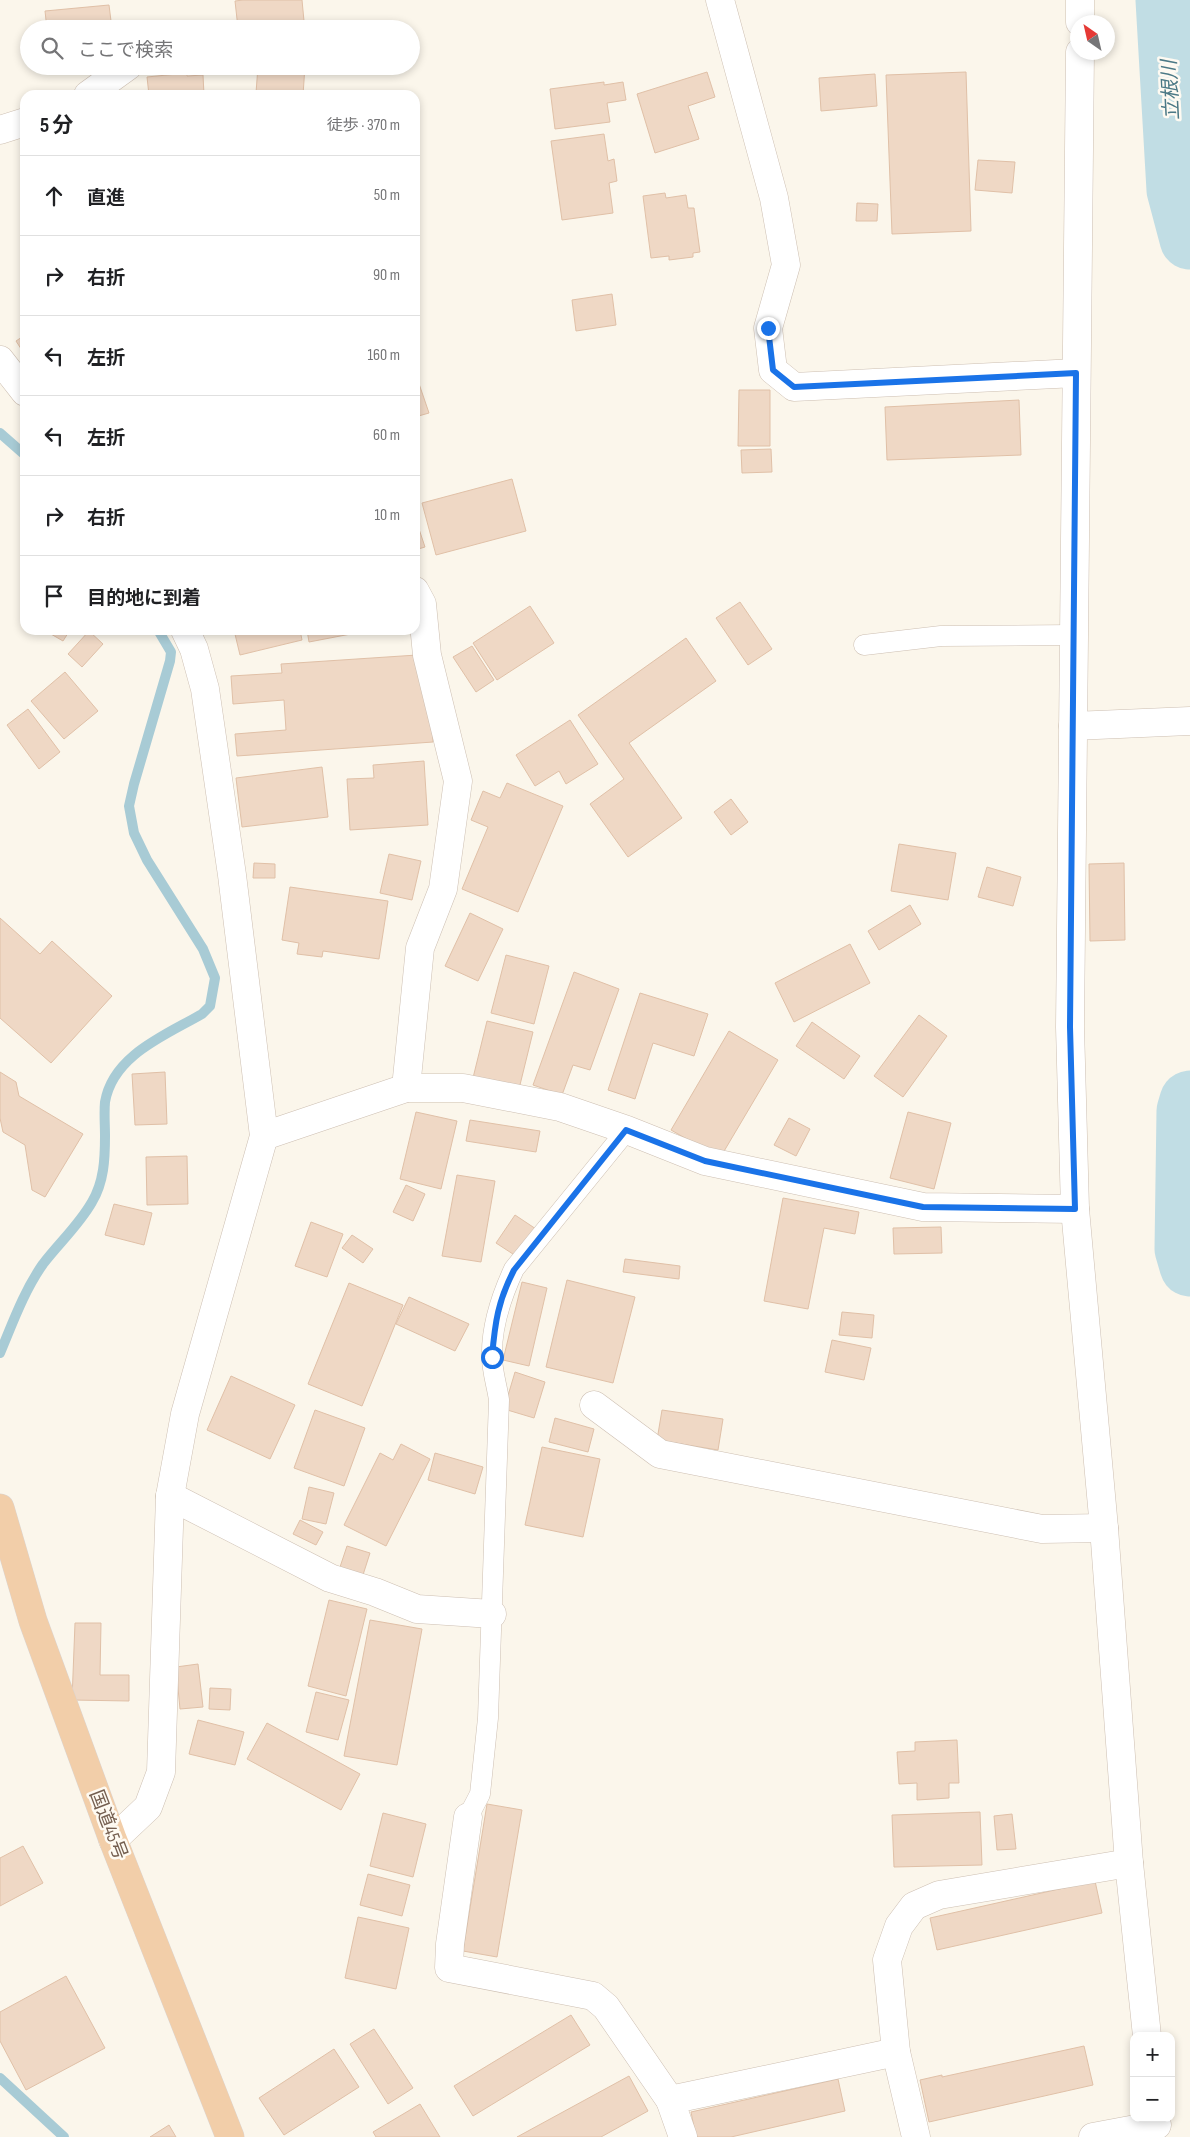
<!DOCTYPE html>
<html lang="ja">
<meta charset="utf-8">
<style>
:root{--surface:#fff;--page:#f6f6f6;--text:#202124;--muted:#757577;--line:#e0e0e0}
body{margin:0;font-family:"Sofia Sans Condensed","Noto Sans JP",sans-serif;background:var(--page);color:var(--text)}
.controls{position:absolute;right:15px;bottom:15px;display:grid;overflow:hidden;border-radius:10px;box-shadow:0 2px 8px #0003}
.controls button{width:45px;height:45px;display:grid;place-items:center;padding:0;border:0;border-bottom:1px solid var(--line);background:var(--surface);color:var(--text);font:25px sans-serif}
.compass{position:absolute;left:1070px;top:15px;width:45px;height:45px;border-radius:50%;background:var(--surface);box-shadow:0 2px 8px #0003;rotate:326deg}
.stop{position:absolute;width:15px;height:15px;margin:-11px;border:4px solid #1a73e8;border-radius:50%;background:#fff}
.stop.end{background:#1a73e8;border-color:#fff;box-shadow:0 1px 5px #0008}
.list{margin:0;padding:0;list-style:none}
h2{display:flex;justify-content:space-between;align-items:center;height:65px;margin:0;padding:0 20px;font-size:21px}
h2 small{font-size:16px;font-weight:400;color:var(--muted)}
.list li{display:grid;grid-template-columns:32px 1fr auto;gap:15px;align-items:center;box-sizing:border-box;height:80px;padding:0 20px;border-top:1px solid var(--line)}
.list b{display:block;font-size:19px;white-space:nowrap}
.list em{font-size:16px;font-style:normal;color:var(--muted)}
.icon{flex:none;width:28px;height:28px;fill:none;stroke:currentColor;stroke-width:2;stroke-linecap:round;stroke-linejoin:round}
.map{position:relative;flex:none;width:1190px;height:2137px;overflow:hidden}
.search{position:absolute;background:var(--surface);box-shadow:0 2px 8px #0003;left:20px;top:20px;width:400px;height:55px;display:flex;align-items:center;gap:12px;box-sizing:border-box;padding:0 18px;border-radius:28px;color:var(--muted);font-size:19px}
.panel{position:absolute;background:var(--surface);box-shadow:0 2px 8px #0003;left:20px;top:90px;width:400px;height:545px;border-radius:15px}
.map>svg:first-child{display:block}
</style>
<div class="map">
<svg width="1190" height="2137" viewBox="0 0 1190 2137">
<rect width="100%" height="100%" fill="#fbf6eb"/>
<g fill="none" stroke-linecap="round" stroke-linejoin="round">
<g stroke="#a8cbd5" stroke-width="10">
<polyline points="0,433 25,455"/>
<path d="M0,1353C13,1322 24,1291 43,1264C59,1243 79,1225 92,1202C104,1182 105,1159 105,1136C105,1125 104,1113 105,1102C113,1055 166,1035 202,1014L210,1006L215,978L203,949L147,860L134,833L129,806L134,784L170,661L171,652L158,630"/>
<polyline points="0,2078 64,2137"/>
</g>
<g stroke="#c1dde4" stroke-width="61">
<polyline points="1166,0 1177,190 1190,239"/>
<polyline points="1190,1101 1187,1111 1185,1249 1190,1266"/>
</g>
</g>
<g fill="#efd8c5" stroke="#e0c0a7">
<polygon points="243,0 302,0 304,21 238,28 235,1"/>
<polygon points="109,5 112,29 47,29 45,11"/>
<polygon points="258,66 305,66 303,95 256,93"/>
<polygon points="707,72 715,97 688,106 699,139 655,153 637,94"/>
<polygon points="966,72 971,231 892,234 886,75"/>
<polygon points="187,73 187,76 203,75 204,95 149,95 147,77"/>
<polygon points="875,74 877,106 821,111 819,78"/>
<polygon points="604,82 604,85 623,82 626,100 607,103 610,122 555,129 550,89"/>
<polygon points="604,134 608,161 614,159 617,181 609,183 613,213 562,220 551,141"/>
<polygon points="978,160 1015,162 1012,193 975,190"/>
<polygon points="665,193 666,198 686,195 688,208 694,208 700,252 693,253 693,257 669,260 669,256 651,258 643,196"/>
<polygon points="857,203 878,204 877,221 856,221"/>
<polygon points="612,294 616,325 576,331 572,300"/>
<polygon points="25,335 25,355 16,341"/>
<polygon points="415,372 429,413 415,417"/>
<polygon points="739,390 770,390 770,446 738,446"/>
<polygon points="1019,400 1021,455 887,460 885,407"/>
<polygon points="771,449 772,472 742,473 741,450"/>
<polygon points="512,479 526,531 436,555 422,503"/>
<polygon points="415,517 425,547 415,550"/>
<polygon points="740,602 772,649 748,665 716,618"/>
<polygon points="530,606 554,643 497,680 473,643"/>
<polygon points="44,630 70,630 63,641"/>
<polygon points="234,630 300,630 302,640 240,655"/>
<polygon points="307,630 355,630 356,633 309,642"/>
<polygon points="89,631 103,644 82,667 68,654"/>
<polygon points="686,638 716,681 629,743 682,818 628,857 590,804 624,779 578,715"/>
<polygon points="472,646 494,680 476,692 453,657"/>
<polygon points="417,655 429,679 433,742 237,756 235,734 286,730 284,700 233,704 231,676 282,673 281,664"/>
<polygon points="65,672 98,711 64,739 31,701"/>
<polygon points="28,709 60,752 39,769 7,725"/>
<polygon points="570,720 598,764 566,784 559,771 535,786 516,755"/>
<polygon points="424,761 428,825 350,830 347,779 374,778 373,765"/>
<polygon points="322,767 328,817 242,827 236,778"/>
<polygon points="507,783 563,806 518,912 462,889 488,827 471,820 483,791 500,798"/>
<polygon points="731,799 748,822 731,835 714,812"/>
<polygon points="899,844 956,853 948,900 891,891"/>
<polygon points="389,854 421,861 412,900 380,893"/>
<polygon points="254,863 275,864 275,878 253,878"/>
<polygon points="1124,863 1125,940 1090,941 1089,864"/>
<polygon points="987,867 1021,877 1013,906 978,897"/>
<polygon points="290,887 388,901 379,959 323,951 322,957 297,954 299,943 282,940"/>
<polygon points="910,905 921,924 879,950 868,931"/>
<polygon points="470,913 503,929 478,981 445,966"/>
<polygon points="0,918 40,954 52,941 112,996 51,1063 0,1018"/>
<polygon points="850,944 870,983 794,1022 775,983"/>
<polygon points="506,955 549,966 534,1024 491,1013"/>
<polygon points="574,972 619,989 590,1070 573,1065 562,1095 533,1085"/>
<polygon points="640,993 708,1014 694,1056 653,1043 635,1099 608,1090"/>
<polygon points="919,1015 947,1036 903,1097 874,1076"/>
<polygon points="487,1021 533,1032 517,1097 471,1086"/>
<polygon points="812,1022 860,1056 844,1079 796,1046"/>
<polygon points="729,1031 778,1060 720,1158 671,1130"/>
<polygon points="0,1072 16,1082 19,1096 83,1134 45,1197 32,1190 25,1145 3,1132 0,1118"/>
<polygon points="165,1072 167,1124 135,1125 132,1074"/>
<polygon points="416,1112 457,1121 441,1189 400,1179"/>
<polygon points="908,1112 951,1123 934,1189 890,1178"/>
<polygon points="789,1118 810,1129 796,1156 774,1145"/>
<polygon points="470,1120 540,1131 536,1152 466,1141"/>
<polygon points="187,1156 188,1204 147,1205 146,1157"/>
<polygon points="457,1175 495,1181 481,1262 442,1256"/>
<polygon points="406,1185 425,1194 413,1221 393,1212"/>
<polygon points="783,1198 859,1212 855,1234 824,1228 808,1309 764,1301"/>
<polygon points="114,1204 152,1213 144,1245 105,1235"/>
<polygon points="515,1215 536,1229 516,1256 496,1243"/>
<polygon points="311,1222 343,1234 327,1277 295,1266"/>
<polygon points="941,1227 942,1253 894,1254 893,1228"/>
<polygon points="352,1235 373,1249 363,1263 342,1248"/>
<polygon points="625,1259 680,1266 679,1279 623,1272"/>
<polygon points="567,1280 635,1297 613,1383 546,1367"/>
<polygon points="522,1282 547,1288 529,1366 503,1360"/>
<polygon points="349,1283 403,1305 362,1406 308,1384"/>
<polygon points="409,1297 469,1324 455,1351 396,1324"/>
<polygon points="842,1312 874,1315 872,1338 839,1335"/>
<polygon points="832,1340 871,1348 864,1380 825,1372"/>
<polygon points="515,1372 545,1382 534,1418 504,1409"/>
<polygon points="231,1376 295,1405 270,1459 207,1430"/>
<polygon points="315,1410 365,1428 344,1486 294,1468"/>
<polygon points="662,1410 723,1419 718,1450 657,1440"/>
<polygon points="555,1418 594,1429 588,1452 549,1442"/>
<polygon points="401,1444 430,1459 386,1546 344,1525 380,1453 393,1460"/>
<polygon points="542,1447 600,1459 583,1537 525,1525"/>
<polygon points="435,1453 483,1467 475,1494 428,1480"/>
<polygon points="309,1487 334,1493 326,1524 302,1519"/>
<polygon points="300,1520 323,1532 316,1545 293,1534"/>
<polygon points="347,1546 370,1553 362,1578 339,1570"/>
<polygon points="329,1600 367,1609 346,1696 308,1686"/>
<polygon points="370,1620 422,1629 397,1765 344,1756"/>
<polygon points="75,1623 101,1623 100,1675 129,1675 129,1701 72,1700"/>
<polygon points="198,1664 203,1707 180,1709 176,1667"/>
<polygon points="210,1688 231,1689 230,1710 209,1709"/>
<polygon points="316,1692 349,1700 338,1740 306,1732"/>
<polygon points="198,1720 244,1732 235,1765 189,1754"/>
<polygon points="267,1723 360,1774 341,1810 247,1759"/>
<polygon points="957,1740 959,1783 949,1783 949,1798 917,1800 917,1783 899,1784 897,1752 915,1751 915,1742"/>
<polygon points="487,1804 522,1810 497,1957 463,1951"/>
<polygon points="980,1812 982,1865 894,1867 892,1815"/>
<polygon points="383,1813 426,1824 413,1877 370,1866"/>
<polygon points="1012,1814 1016,1849 997,1850 994,1816"/>
<polygon points="23,1846 43,1883 0,1906 0,1858"/>
<polygon points="368,1874 410,1885 402,1916 360,1905"/>
<polygon points="1095,1881 1102,1913 937,1950 930,1918"/>
<polygon points="358,1917 409,1928 396,1989 345,1978"/>
<polygon points="66,1976 105,2048 26,2090 0,2041 0,2012"/>
<polygon points="571,2015 590,2045 473,2116 454,2086"/>
<polygon points="374,2029 413,2088 388,2104 350,2044"/>
<polygon points="1084,2046 1093,2085 929,2122 920,2080 942,2075 942,2077"/>
<polygon points="334,2049 359,2087 284,2135 259,2098"/>
<polygon points="629,2076 648,2111 601,2137 517,2137"/>
<polygon points="838,2079 845,2111 731,2137 696,2137 691,2112"/>
<polygon points="420,2104 440,2137 376,2137 373,2132"/>
<polygon points="169,2125 176,2137 150,2137"/>
</g>
<g fill="none" stroke-linecap="round" stroke-linejoin="round">
<g stroke="#cdbfb2" stroke-width="21">
<g id="service">
<polyline points="864,645 941,636 1074,635"/>
<path d="M468,1817L480,1794L488,1718L499,1400C497,1386 492,1371 492,1357C491,1326 501,1297 514,1269L627,1130"/>
</g>
</g>
<g stroke="#cdbfb2" stroke-width="29">
<g id="minor">
<polyline points="720,0 774,198 786,265 768,328 773,370 794,387 1076,373"/>
<polyline points="1080,22 1080,0"/>
<polyline points="1080,52 1070,1027 1075,1209 1104,1528 1129,1863 1147,2036"/>
<polyline points="88,95 128,66"/>
<polyline points="0,130 25,122"/>
<polyline points="0,360 25,392"/>
<polyline points="1073,726 1190,721"/>
<polyline points="406,1088 420,948 443,889 458,781 427,655 422,604 415,591"/>
<polyline points="264,1136 406,1088 463,1088 560,1107 627,1130 705,1161 923,1207 1075,1209"/>
<polyline points="594,1405 660,1454 1042,1529 1104,1528"/>
<polyline points="170,1496 330,1578 375,1592 417,1609 492,1614"/>
<polyline points="468,1817 450,1944 449,1968 593,1996 606,2007 670,2100 683,2137"/>
<polyline points="113,1840 148,1807 161,1772 170,1496 185,1414 264,1136 232,875 205,689 194,649 185,630"/>
<polyline points="670,2100 896,2052"/>
<polyline points="916,2137 896,2052 887,1960 899,1926 914,1906 939,1895 1129,1863"/>
<polyline points="1093,2137 1157,2125"/>
</g>
</g>
<g stroke="#dbd5d2" stroke-width="29">
<polyline id="trunk" points="0,1508 33,1621 113,1840 230,2137"/>
</g>
<use href="#service" stroke="#fff" stroke-width="20"/>
<use href="#minor" stroke="#fff" stroke-width="28"/>
<use href="#trunk" stroke="#f2cea9" stroke-width="28"/>
</g>
<g fill="none" stroke-linecap="round" stroke-linejoin="round">
<path stroke="#1a73e8" stroke-width="6" d="M492,1357C495,1322 498,1301 514,1270L626,1130L705,1161L923,1207L1075,1209L1070,1027L1076,373L794,387L773,370L768,328"/>
</g>
<g text-anchor="middle" dominant-baseline="central" stroke-width="5" stroke-linejoin="round" paint-order="stroke">
<g font-size="19" fill="#755f50" stroke="#fefaf2">
<text transform="translate(108 1825) rotate(69)">国道45号</text>
</g>
<g font-size="20" font-style="italic" fill="#4b7986" stroke="#fefaf2">
<text transform="translate(1171 90) rotate(-93)">立根川</text>
</g>
</g>
</svg>
<div class="controls">
<button>+</button>
<button>−</button>
</div>
<svg class="compass" viewBox="-18 -18 36 36"><path d="M0-13l5 13h-10z" fill="#e53935"/><path d="M0 13l5-13h-10z" fill="#757577"/></svg>
<div class="stop" style="left:492px;top:1357px"></div>
<div class="stop end" style="left:768px;top:328px"></div>
<div class="search"><svg class="icon" aria-label="search" viewBox="0 0 24 24"><circle cx="10" cy="10" r="6"/><path d="M15 15l6 6"/></svg>ここで検索</div>
<section class="panel">
<h2>5 分<small>徒歩 · 370 m</small></h2>
<ul class="list">
<li><svg class="icon" aria-label="ahead" viewBox="0 0 24 24"><path d="M12 20V5M6 11l6-6 6 6"/></svg><div><b>直進</b></div><em>50 m</em></li>
<li><svg class="icon" aria-label="right" viewBox="0 0 24 24"><path d="M7 20v-9h11M14 6l5 5-5 5"/></svg><div><b>右折</b></div><em>90 m</em></li>
<li><svg class="icon" aria-label="left" viewBox="0 0 24 24"><path d="M17 20v-9H6M10 6l-5 5 5 5"/></svg><div><b>左折</b></div><em>160 m</em></li>
<li><svg class="icon" aria-label="left" viewBox="0 0 24 24"><path d="M17 20v-9H6M10 6l-5 5 5 5"/></svg><div><b>左折</b></div><em>60 m</em></li>
<li><svg class="icon" aria-label="right" viewBox="0 0 24 24"><path d="M7 20v-9h11M14 6l5 5-5 5"/></svg><div><b>右折</b></div><em>10 m</em></li>
<li><svg class="icon" aria-label="arrive" viewBox="0 0 24 24"><path d="M6 21V4h12l-3 4 3 4H6"/></svg><div><b>目的地に到着</b></div></li>
</ul>
</section>
</div>
